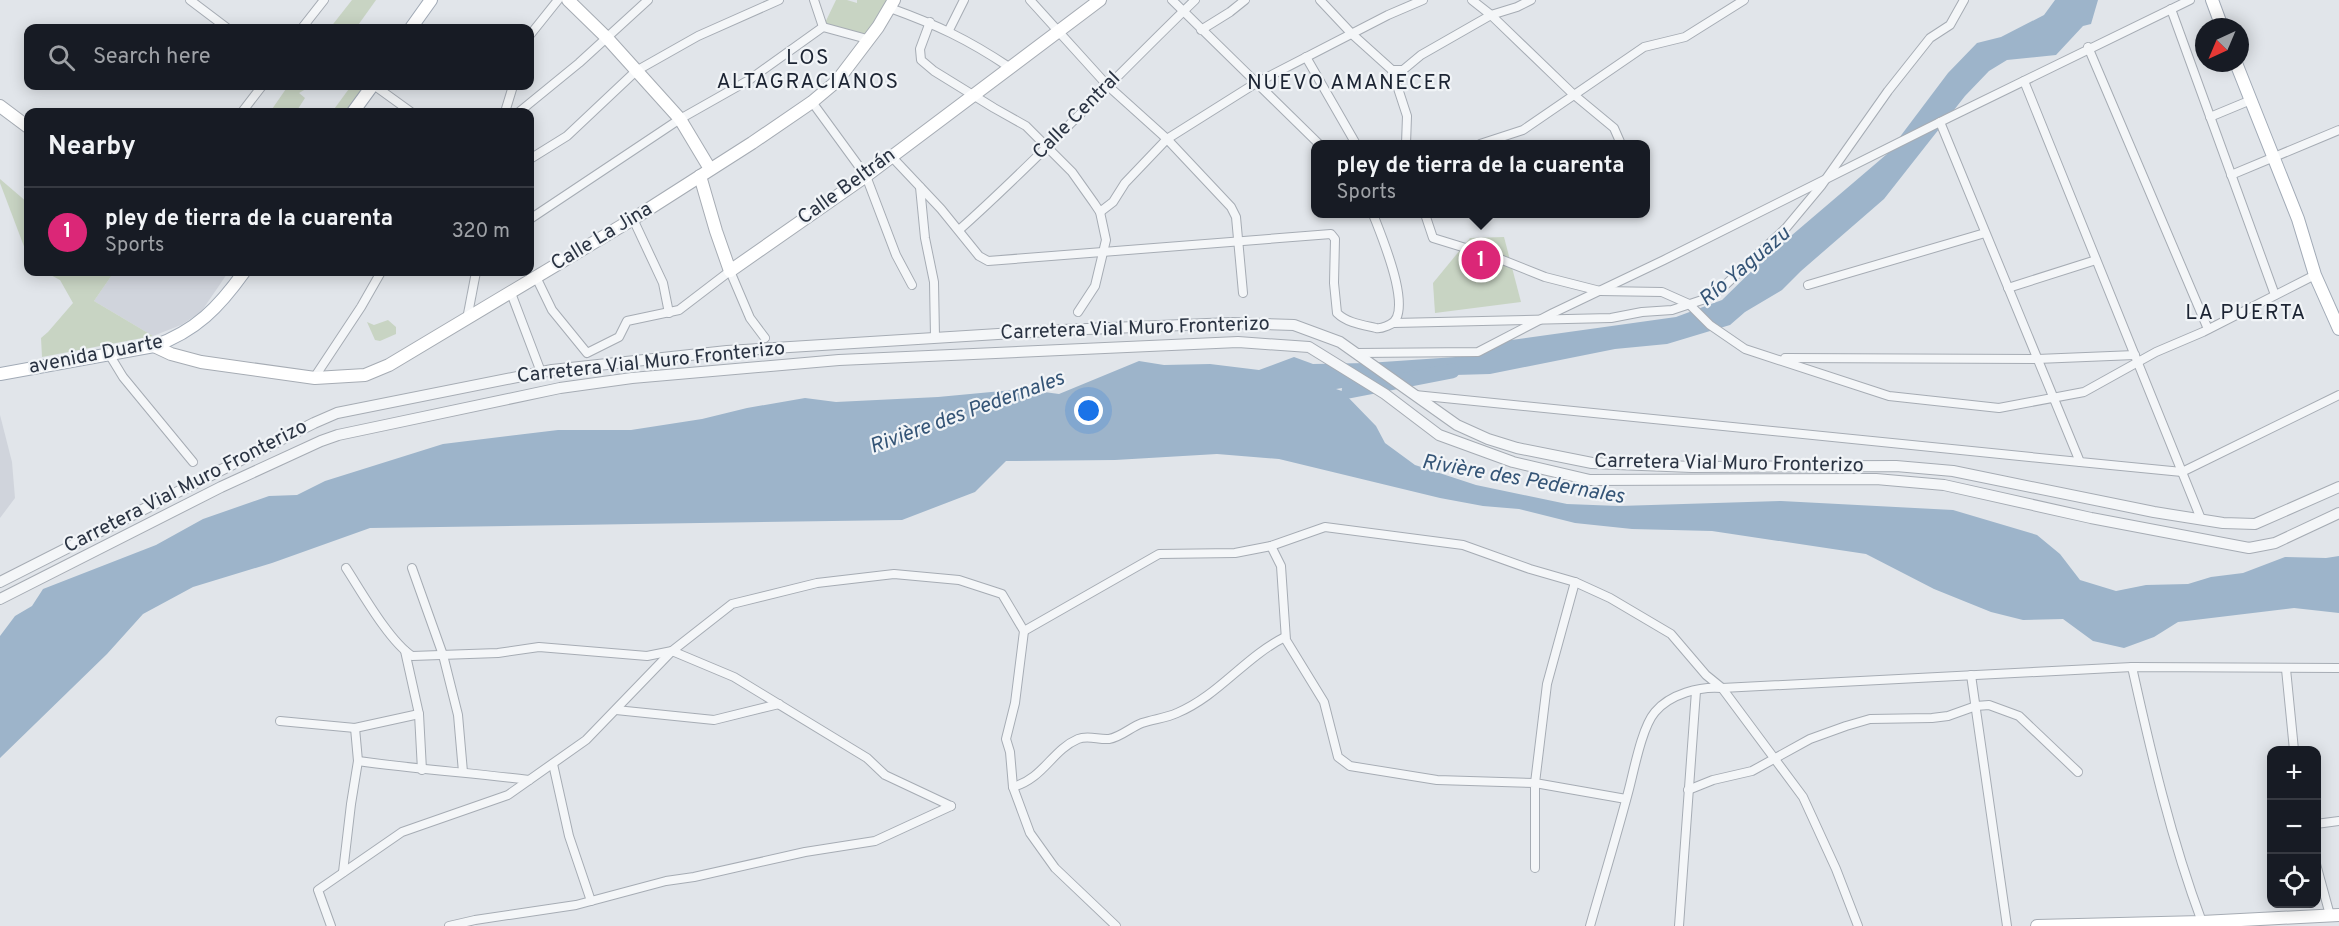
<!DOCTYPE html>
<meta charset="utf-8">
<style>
:root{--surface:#171b24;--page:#20242c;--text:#f1f3f6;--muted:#9ea1a6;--line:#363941;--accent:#db2777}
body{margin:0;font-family:Overpass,sans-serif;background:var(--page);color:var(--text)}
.controls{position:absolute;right:18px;bottom:18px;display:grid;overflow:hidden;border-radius:12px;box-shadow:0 3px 15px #0003}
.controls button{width:54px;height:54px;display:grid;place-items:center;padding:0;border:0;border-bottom:2px solid var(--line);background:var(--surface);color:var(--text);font:30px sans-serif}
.compass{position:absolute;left:2195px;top:18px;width:54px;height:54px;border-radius:50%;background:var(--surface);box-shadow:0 3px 15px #0003;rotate:224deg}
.you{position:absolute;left:1089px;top:411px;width:21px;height:21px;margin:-15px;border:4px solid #fff;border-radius:50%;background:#1a73e8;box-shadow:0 0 0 9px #1a73e833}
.badge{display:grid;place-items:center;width:39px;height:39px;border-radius:50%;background:var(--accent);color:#fff;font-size:20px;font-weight:700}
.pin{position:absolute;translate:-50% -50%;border:3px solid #fff;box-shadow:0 2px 6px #0006}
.popup{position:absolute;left:1311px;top:140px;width:339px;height:78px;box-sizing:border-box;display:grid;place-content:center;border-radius:12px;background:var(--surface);filter:drop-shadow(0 2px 4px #0005);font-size:20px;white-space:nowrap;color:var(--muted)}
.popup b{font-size:22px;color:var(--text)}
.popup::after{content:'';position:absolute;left:50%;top:100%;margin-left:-12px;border:12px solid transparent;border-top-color:var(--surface)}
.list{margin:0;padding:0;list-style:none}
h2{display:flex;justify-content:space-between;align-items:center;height:78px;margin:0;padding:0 24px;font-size:26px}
h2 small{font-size:20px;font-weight:400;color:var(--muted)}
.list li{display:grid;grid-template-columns:39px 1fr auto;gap:18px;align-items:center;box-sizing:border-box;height:90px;padding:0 24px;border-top:2px solid var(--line)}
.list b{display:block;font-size:22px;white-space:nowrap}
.list p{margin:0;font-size:20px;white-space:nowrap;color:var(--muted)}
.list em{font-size:20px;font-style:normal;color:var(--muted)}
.icon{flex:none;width:33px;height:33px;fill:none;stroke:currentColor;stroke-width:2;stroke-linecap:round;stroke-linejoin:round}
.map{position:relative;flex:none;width:2339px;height:926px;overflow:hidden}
.search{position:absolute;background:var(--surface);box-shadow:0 3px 15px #0003;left:24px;top:24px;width:510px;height:66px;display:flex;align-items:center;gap:15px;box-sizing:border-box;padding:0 21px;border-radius:12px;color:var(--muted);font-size:22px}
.panel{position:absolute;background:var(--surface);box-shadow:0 3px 15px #0003;left:24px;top:108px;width:510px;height:168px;border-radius:12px}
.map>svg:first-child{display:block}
</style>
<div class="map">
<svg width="2339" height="926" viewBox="0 0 2339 926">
<rect width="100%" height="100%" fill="#e1e5ea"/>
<g fill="#d0d4dc">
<polygon points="114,272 223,272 227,274 201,312 181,325 153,336 94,301"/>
<polygon points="0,415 12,462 15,498 0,518"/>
</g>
<g fill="#c8d4c3">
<polygon points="352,0 376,0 356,28 330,28"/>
<polygon points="836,0 847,0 857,3 857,0 890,0 867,39 823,27"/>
<polygon points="288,86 311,86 299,93 305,98 296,112 270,112"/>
<polygon points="351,86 370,86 352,112 332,112"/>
<polygon points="0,179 28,203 28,257 0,183"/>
<polygon points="1504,237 1521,302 1435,313 1433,283 1470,238"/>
<polygon points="45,272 114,272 94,301 153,336 42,357 41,338 48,332 73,303 60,280"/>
<polygon points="388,320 396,327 396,334 380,341 375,340 367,322 374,325"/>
</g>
<polygon fill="#9db4ca" points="2055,0 2098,0 2091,24 2083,26 2056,55 2007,60 1989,71 1965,96 1884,199 1801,271 1782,290 1745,312 1730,325 1667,344 1615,349 1490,374 1420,376 1336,389 1342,391 1376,426 1385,443 1415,465 1476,485 1567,504 1619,506 1781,501 1953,510 2037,535 2060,554 2080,580 2116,591 2146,585 2188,584 2211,577 2243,573 2285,557 2326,558 2339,556 2339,613 2294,608 2178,622 2154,637 2124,648 2093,641 2063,619 2023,620 1991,612 1934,589 1866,554 1712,531 1632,529 1575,523 1519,509 1483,506 1440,498 1279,459 1217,454 1115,460 1006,461 975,492 902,520 370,528 272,563 193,587 143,614 107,654 0,758 0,636 15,616 32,606 43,589 156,545 203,519 269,496 297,495 325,481 443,444 558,430 631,430 702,419 747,408 805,398 836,402 938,397 1022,389 1059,394 1139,361 1164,365 1210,364 1259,370 1294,357 1313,364 1368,363 1470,356 1504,341 1676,317 1722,300 1765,258 1887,154 1948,73 1977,43 2001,37 2044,15"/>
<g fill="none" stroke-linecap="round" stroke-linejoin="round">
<polyline stroke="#9db4ca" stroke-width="15" points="1349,391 1452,371"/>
<g stroke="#a6acb4" stroke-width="10">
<g id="minor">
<polyline points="190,0 227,28"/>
<polyline points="814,0 823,27"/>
<polyline points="1030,0 1107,85 1167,139 1231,207 1236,217 1243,293"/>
<polyline points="1172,0 1319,144"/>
<polyline points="1320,0 1352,34 1392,70 1407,116 1406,144"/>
<polyline points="1472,0 1491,15 1573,94 1614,128 1621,144"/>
<path d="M890,8C937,25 967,39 1009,67"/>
<polyline points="2171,9 2275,295"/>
<polyline points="930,22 920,49 921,60 934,71 994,108 1026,126 1072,172 1094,203 1100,212 1106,240 1095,286 1078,312"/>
<polyline points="302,28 324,0"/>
<polyline points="949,30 964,0"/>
<polyline points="1201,30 1230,12 1245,0"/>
<polyline points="530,35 558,0"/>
<polyline points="2088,47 2208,329"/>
<polyline points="1306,57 1356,144"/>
<polyline points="1392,70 1403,70 1421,55 1491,15 1517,7 1531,0"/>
<polyline points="2024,81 2201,519"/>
<polyline points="375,86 411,112"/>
<polyline points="812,102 866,176 896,255 912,285"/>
<polyline points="242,112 262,86"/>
<polyline points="505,112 513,86"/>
<polyline points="519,112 579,63 648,0"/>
<polyline points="2210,117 2251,100"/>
<polyline points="1940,122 2080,462 2182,472 2339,395"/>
<polyline points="1480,144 1523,130 1644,47 1685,37 1744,0"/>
<path d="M891,156L941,209L979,256L988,261L1331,234L1335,239L1334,283L1337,313C1347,323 1363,325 1376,328C1381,329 1384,327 1389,325C1416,315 1380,233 1373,214"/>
<polyline points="530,159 567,136 636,71 698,36 779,0"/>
<polyline points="2231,175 2339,130"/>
<polyline points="920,187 925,238 934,282 935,337"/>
<polyline points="1100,212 1113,202 1125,183 1167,139 1256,83 1388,15 1423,0"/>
<polyline points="1425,214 1433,238 1495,257 1545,277 1600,291 1662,292 1689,304 1710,325 1745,349 1889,396 1999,408 2084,392 2156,352 2203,332 2315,275"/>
<polyline points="530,219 680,119 749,80 823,27 867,39"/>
<polyline points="633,219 663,283 669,313"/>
<path d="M959,230C1041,157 1116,76 1195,0"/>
<polyline points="536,277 552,310 587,353 619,337 627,321 679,310 730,271 750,318 765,338"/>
<polyline points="1808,285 1985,233"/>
<polyline points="2008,288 2096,260"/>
<polyline points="511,293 541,372"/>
<polyline points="467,319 476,272"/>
<polyline points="1394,323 1611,318 1642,312 1672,310 1702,300 1722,288 1786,228 1821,186 1888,91 1930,38 1950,25 1964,0"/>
<polyline points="1357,353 1478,352 1553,313 1664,260 1948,118 2190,0"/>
<polyline points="109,354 123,377 193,462"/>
<polyline points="1785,358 2037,359 2135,355"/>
<polyline points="314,378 361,307 381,272"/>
<polyline points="1415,395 2080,462"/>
<polyline points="1271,546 1281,566 1286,640 1324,702 1338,757 1350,766 1437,780 1535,783 1535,868"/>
<path d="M346,568C361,591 389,641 412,656L498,653L539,647L647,656L672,651L734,677L867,758L885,775L951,806"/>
<polyline points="412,568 443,655 458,715 463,772"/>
<polyline points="1575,582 1547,684 1535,783 1626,799"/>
<polyline points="1024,631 1159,554 1235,553 1271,546 1325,527 1463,545 1530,569 1575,582 1610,598 1671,634 1706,675 1722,688 1803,797 1836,869 1858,926"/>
<polyline points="405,651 419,714 422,770"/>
<path d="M2132,667C2151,753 2171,839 2202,922"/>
<polyline points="2286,669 2294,750"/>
<polyline points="1971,675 2007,926"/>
<polyline points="616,710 714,720 779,704"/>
<polyline points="280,721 355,728 419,714"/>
<path d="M358,761C415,769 472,773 529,780"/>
<polyline points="553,764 569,836 591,901"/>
<path d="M1013,787C1044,778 1052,750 1078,739C1088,735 1099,740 1109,739C1121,737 1131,727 1142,723C1154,719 1166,718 1177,713C1218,696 1245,657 1285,637"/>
<polyline points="1688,790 1713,780 1752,771 1810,739 1846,726 1870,719 1932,718 1948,716 1976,706 1989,705 2019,716 2078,772"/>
<polyline points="2316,824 2339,821"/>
<polyline points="2316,864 2330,915"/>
<polyline points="343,872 351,804 358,761 355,728"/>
<polyline points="331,926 318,890 402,832 508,795 586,740 672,651 732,604 817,583 894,574 959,580 1002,594 1024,631 1015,703 1006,739 1010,752 1013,787 1030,833 1055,868 1116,926"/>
<polyline points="449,926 475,920 576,905 666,881 694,877 805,852 875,841 951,806"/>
<path d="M1590,926C1603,880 1617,835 1629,789C1634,770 1642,727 1655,712C1670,694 1700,686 1722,688L2132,667L2339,668"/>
<polyline points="1679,926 1696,691"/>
</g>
</g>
<g stroke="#a6acb4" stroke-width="12">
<g id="tertiary">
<polyline points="0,582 314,423 337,413 552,370 727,351 1063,330 1231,323 1294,325 1340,342 1457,425 1488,439 1517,448 1592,463 1692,467 1896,466 1953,471 2154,512 2223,523 2255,524 2339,487"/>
<polyline points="0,599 221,487 321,441 338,435 560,388 632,378 839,360 1238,342 1309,347 1385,394 1439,435 1513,462 1590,480 1876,479 1944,485 2091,518 2249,548 2275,543 2339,513"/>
</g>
</g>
<g stroke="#a6acb4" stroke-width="14">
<g id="secondary">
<polyline points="568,0 607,38 680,119 710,169"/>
<polyline points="0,106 28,127"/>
<polyline points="700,176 716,231 730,271 866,176 1100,0"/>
<polyline points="154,346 171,354 201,362 315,378 365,375 389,365 633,219 752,143 812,102 837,81 878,27 894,0"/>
<polyline points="2037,926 2202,922 2339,915"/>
</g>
</g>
<g stroke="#a1aab6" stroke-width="14">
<g id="primary">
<polyline points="2212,0 2222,27"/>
<polyline points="411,28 431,0"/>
<polyline points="2236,63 2298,219 2315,275 2339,329"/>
<polyline points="353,112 372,86"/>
<path d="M0,374L154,346C196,331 219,307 244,272"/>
</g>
</g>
<use href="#minor" stroke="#f4f6f8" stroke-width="8"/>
<use href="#tertiary" stroke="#f4f6f8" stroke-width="10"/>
<use href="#secondary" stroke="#fff" stroke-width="12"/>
<use href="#primary" stroke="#fff" stroke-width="12"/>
</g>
<g text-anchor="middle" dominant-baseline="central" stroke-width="4.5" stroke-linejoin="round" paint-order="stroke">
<g font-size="20" fill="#2a3342" stroke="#f1f4f7">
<text transform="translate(1077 116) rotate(-45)">Calle Central</text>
<text transform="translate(847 187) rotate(-36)">Calle Beltrán</text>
<text transform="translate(602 237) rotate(-31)">Calle La Jina</text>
<text transform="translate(1135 329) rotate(-2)">Carretera Vial Muro Fronterizo</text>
<text transform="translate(96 355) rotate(-11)">avenida Duarte</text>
<text transform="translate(651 363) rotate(-6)">Carretera Vial Muro Fronterizo</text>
<text transform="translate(1729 464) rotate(1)">Carretera Vial Muro Fronterizo</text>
<text transform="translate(186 487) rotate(-27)">Carretera Vial Muro Fronterizo</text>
</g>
<g font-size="21" letter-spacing="1.5" fill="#1c2433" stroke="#f1f4f7">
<text x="808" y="58">LOS<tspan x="808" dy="24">ALTAGRACIANOS</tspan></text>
<text x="1350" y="83">NUEVO AMANECER</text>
<text x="2246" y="313">LA PUERTA</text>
</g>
<g font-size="21" font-style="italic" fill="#345476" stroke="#f1f4f7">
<text transform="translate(1745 267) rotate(-40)">Río Yaguazu</text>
<text transform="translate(967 413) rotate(-20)">Rivière des Pedernales</text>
<text transform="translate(1523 480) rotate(10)">Rivière des Pedernales</text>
</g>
</g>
</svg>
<div class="controls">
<button>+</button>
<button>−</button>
<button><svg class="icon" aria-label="locate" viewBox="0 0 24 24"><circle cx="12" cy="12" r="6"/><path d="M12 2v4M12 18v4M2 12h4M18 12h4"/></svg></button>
</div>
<svg class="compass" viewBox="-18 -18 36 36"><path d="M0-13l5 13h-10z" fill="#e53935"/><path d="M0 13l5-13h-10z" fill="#9ea1a6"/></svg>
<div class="you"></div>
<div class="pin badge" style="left:1481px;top:260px">1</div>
<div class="popup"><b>pley de tierra de la cuarenta</b>Sports</div>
<div class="search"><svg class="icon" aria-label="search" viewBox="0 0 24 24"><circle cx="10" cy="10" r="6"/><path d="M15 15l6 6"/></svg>Search here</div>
<section class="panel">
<h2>Nearby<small></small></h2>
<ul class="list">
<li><span class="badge">1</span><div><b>pley de tierra de la cuarenta</b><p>Sports</p></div><em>320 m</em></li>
</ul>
</section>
</div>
